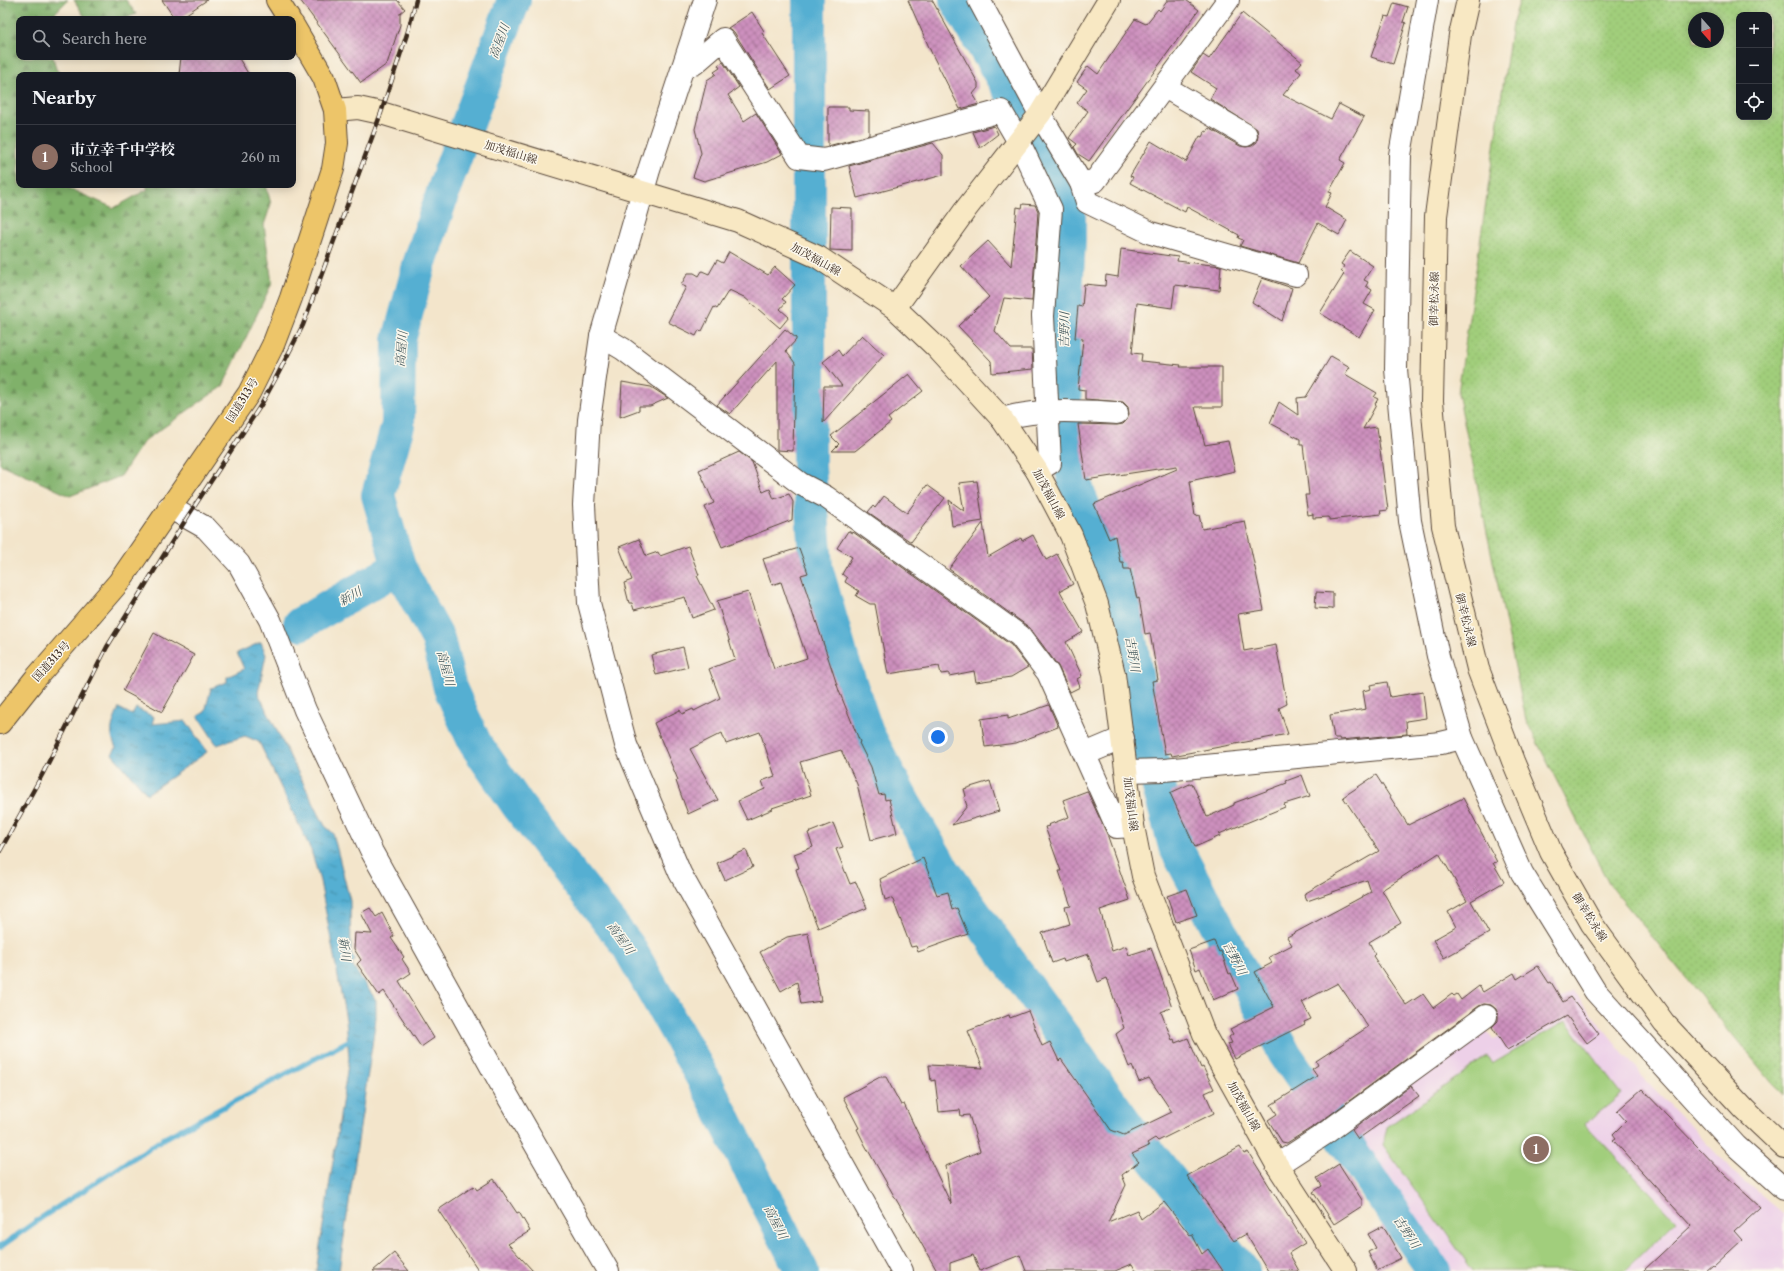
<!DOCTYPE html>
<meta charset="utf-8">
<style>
:root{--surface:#171b24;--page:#242831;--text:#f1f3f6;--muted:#9ea1a6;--line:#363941;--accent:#1f6fb2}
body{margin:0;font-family:"Libre Caslon Text","Noto Serif JP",serif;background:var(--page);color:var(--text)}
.controls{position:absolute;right:12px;top:12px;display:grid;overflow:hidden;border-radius:8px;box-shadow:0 2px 10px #0003}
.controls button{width:36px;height:36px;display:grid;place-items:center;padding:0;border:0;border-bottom:1px solid var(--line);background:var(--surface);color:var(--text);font:20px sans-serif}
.compass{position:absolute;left:1688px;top:12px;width:36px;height:36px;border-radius:50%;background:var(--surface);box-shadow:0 2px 10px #0003;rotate:159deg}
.you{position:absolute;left:938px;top:737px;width:14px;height:14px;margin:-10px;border:3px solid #fff;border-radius:50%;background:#1a73e8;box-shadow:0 0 0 6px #1a73e833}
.badge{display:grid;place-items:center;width:26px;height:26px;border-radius:50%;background:var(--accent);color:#fff;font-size:13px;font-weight:700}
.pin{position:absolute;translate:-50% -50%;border:2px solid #fff;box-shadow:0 1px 4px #0006}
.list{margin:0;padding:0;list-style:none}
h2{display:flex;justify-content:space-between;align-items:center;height:52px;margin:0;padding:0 16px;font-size:17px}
h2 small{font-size:13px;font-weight:400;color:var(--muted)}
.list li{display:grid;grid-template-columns:26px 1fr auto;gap:12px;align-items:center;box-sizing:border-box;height:64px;padding:0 16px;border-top:1px solid var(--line)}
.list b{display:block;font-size:15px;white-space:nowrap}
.list p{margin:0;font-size:13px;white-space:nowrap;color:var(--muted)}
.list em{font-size:13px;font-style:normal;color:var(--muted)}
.icon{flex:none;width:22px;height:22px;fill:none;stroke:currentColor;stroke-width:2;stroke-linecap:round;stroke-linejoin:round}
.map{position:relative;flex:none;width:1784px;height:1271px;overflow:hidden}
.search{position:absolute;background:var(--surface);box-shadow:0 2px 10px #0003;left:16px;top:16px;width:280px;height:44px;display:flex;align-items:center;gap:10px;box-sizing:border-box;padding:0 14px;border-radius:8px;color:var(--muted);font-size:15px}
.panel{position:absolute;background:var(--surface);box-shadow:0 2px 10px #0003;left:16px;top:72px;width:280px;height:116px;border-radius:8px}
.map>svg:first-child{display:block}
</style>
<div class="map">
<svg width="1784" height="1271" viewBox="0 0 1784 1271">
<defs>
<pattern id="grass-dots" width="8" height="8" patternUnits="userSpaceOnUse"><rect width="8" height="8" fill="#a1ce7b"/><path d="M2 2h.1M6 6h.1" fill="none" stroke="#8cb16a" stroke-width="1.8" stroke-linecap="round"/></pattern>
<pattern id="forest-firs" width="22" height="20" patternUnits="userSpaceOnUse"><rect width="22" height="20" fill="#80b16b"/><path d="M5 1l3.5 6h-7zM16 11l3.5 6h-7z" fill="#6a9057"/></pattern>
<pattern id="water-ripples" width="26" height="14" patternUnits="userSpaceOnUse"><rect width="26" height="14" fill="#54afd2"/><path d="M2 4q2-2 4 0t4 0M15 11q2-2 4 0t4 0" fill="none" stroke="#478faa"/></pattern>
<pattern id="building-cross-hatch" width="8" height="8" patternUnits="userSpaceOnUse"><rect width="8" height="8" fill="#cd90be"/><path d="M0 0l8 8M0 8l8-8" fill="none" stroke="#a8769a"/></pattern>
</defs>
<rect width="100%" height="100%" fill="#fbf7ec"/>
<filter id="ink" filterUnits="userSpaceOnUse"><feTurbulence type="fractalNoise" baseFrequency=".025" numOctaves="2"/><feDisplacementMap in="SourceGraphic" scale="8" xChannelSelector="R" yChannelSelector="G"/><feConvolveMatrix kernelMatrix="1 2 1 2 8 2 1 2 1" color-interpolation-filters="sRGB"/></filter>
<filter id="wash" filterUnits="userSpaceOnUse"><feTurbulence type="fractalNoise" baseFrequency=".012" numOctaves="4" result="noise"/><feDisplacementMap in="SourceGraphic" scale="16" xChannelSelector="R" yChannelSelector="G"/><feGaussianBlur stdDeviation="0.9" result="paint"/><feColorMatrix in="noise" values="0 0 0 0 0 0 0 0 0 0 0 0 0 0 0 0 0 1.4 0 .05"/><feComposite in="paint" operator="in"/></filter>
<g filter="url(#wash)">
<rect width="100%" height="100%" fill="#f3e5cb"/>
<polygon fill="#edd0e8" points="1573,991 1642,1076 1732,1170 1784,1214 1784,1271 1446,1271 1345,1127 1484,1027 1494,1040"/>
<path fill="url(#grass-dots)" stroke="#6e7c4c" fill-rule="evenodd" d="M1520,0H1784V1094L1773,1084L1609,884L1526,720L1458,393L1512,24ZM1739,15H1769V117H1739ZM1694,18H1718V42H1694Z"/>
<g fill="url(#forest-firs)" stroke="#5e6e44">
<polygon points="0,0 68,0 49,19 19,19 19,57 53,57 56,69 62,75 19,75 19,185 61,185 114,208 148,189 146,185 266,185 271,204 264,225 272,283 223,386 144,441 121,476 70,496 0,464"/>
<polygon points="74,0 126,0 136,14 125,19 86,19"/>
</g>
<polygon fill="#a1ce7b" stroke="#6e7c4c" points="1566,1021 1622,1094 1585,1124 1676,1221 1625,1271 1473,1271 1383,1145 1387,1127 1487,1056 1492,1064"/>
<g fill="url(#water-ripples)" stroke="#486c78">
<polygon points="261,642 266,655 258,693 325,826 333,833 350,901 351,954 356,960 351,964 376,1000 376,1018 339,1271 316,1271 349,1058 346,1020 320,881 311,850 259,742 245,736 217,745 198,716 205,712 211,688 227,682 227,677 244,669 237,653"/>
<path d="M119,708L132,715L136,708L154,717L152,724L186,721L207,752L147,794L112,754L116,748C108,730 112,726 119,708Z"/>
</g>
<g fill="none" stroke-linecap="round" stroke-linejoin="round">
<polyline stroke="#54afd2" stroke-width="5.5" points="0,1247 44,1216 163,1139 354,1038"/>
<g stroke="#54afd2" stroke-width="34">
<polyline points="514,0 449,174 420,262 399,340 398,425 378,495 399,567 438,639 450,688 475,743 519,807 628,946 708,1087 802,1271"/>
<polyline points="809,0 809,467 816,568 843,662 867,733 904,803 944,871 1130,1129 1243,1271"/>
<polyline points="956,0 1037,136 1069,206 1069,239 1064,329 1065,431 1074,481 1093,532 1123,598 1149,750 1175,846 1285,1054 1434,1271"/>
<polyline points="300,624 399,567"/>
</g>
</g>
<g id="blocks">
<g fill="url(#building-cross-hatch)">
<polygon points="162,0 207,0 179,19 175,19"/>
<polygon points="300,0 397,0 405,9 400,13 400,25 387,64 361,83"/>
<polygon points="908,0 932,0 978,83 978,88 973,94 979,104 960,109 932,54"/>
<polygon points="1168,0 1186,0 1199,10 1089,161 1078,154 1074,147 1077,144 1069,138 1088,111 1077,103 1087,89 1077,82 1088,66 1098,74 1135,19 1146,24 1158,9 1160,11"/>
<polygon points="1394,3 1408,7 1403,22 1406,23 1393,64 1371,57 1385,16 1389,17"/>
<polygon points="752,12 764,31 762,33 790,76 770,89 734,32 728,28"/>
<polygon points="1242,13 1302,62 1296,69 1301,73 1283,95 1331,119 1339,104 1364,117 1340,160 1345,163 1329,192 1332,193 1325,207 1347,220 1339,235 1318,223 1298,263 1240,246 1243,240 1238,238 1239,235 1187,207 1185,212 1130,183 1133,177 1130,176 1151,141 1186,162 1200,136 1202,137 1205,131 1207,132 1209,128 1240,146 1246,147 1252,146 1257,142 1258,135 1257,129 1210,99 1216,88 1191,72 1203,55 1209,59"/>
<polygon points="181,57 238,57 249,75 179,75"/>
<polygon points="723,62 739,87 728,95 744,121 756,113 782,154 767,162 704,181 693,177 701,153 695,129 707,80 716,74 714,72 720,68 718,65"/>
<polygon points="828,107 849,107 849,110 869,111 869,135 828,146"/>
<polygon points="994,126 998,134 980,148 973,132"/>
<polygon points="933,143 943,155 943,175 857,198 849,166"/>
<polygon points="1023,204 1035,205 1038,211 1032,301 1004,298 995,331 1011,349 1032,349 1033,369 992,373 991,361 958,326 989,297 961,266 988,241 1011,266 1017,207 1022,208"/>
<polygon points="831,207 852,208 852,251 830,250"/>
<polygon points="1121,249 1178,257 1177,261 1221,266 1219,290 1175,285 1172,308 1137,303 1132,353 1142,354 1141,361 1181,365 1180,367 1222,367 1222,407 1195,407 1205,445 1228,441 1235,471 1190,481 1195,516 1199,515 1202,529 1245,521 1264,610 1238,614 1244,651 1276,645 1287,704 1279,708 1288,734 1172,756 1171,753 1165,754 1152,681 1158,680 1150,633 1145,634 1139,598 1137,599 1130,569 1124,569 1123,562 1120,562 1115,536 1109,539 1094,504 1177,469 1177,466 1086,480 1078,424 1117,425 1123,424 1127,420 1129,414 1128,407 1123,402 1085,399 1085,390 1078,389 1083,339 1075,338 1078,306 1082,307 1084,284 1105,286 1106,275 1118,277"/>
<polygon points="1350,251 1373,266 1364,280 1368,282 1366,286 1372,290 1364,304 1375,310 1359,337 1320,313 1344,274 1341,271 1344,266 1341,264"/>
<polygon points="729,252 768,275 775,267 795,285 782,299 786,302 780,309 789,317 780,328 744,297 729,290 717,309 714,307 702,331 699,330 696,336 668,322 686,287 681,285 688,273 694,273 699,276 702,271 709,274 717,260 723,263"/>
<polygon points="1262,278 1292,288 1282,321 1252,302"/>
<polygon points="785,329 796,338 796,340 786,351 795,363 793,451 777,450 777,361 730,414 717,405"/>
<polygon points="862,335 884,355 823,423 824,386 842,386 823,362 838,350 842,356"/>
<polygon points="1331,356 1350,367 1345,374 1377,393 1374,397 1378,399 1375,404 1376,405 1363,429 1377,427 1388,510 1380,511 1381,514 1329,520 1329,517 1313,518 1313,514 1308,515 1305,495 1309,495 1303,445 1300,445 1300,439 1270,423 1279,402 1298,415 1297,398 1306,397"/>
<polygon points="909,374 923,391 888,418 891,422 855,451 832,451 839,444 831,436"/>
<polygon points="622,382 651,387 668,398 650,406 639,406 639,410 620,417"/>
<polygon points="739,452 752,462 763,492 770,489 774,499 789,494 793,502 792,520 722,547 705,507 714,503 699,470"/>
<polygon points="977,481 983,521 952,526 949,500 964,511 959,483"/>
<polygon points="927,485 945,498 911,542 868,512 873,506 875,508 884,496 907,513"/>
<polygon points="983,523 988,557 1021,538 1022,541 1033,535 1046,560 1057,554 1073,584 1060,591 1083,632 1066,642 1082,676 1077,679 1080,687 1070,692 1058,666 1030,628 949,569"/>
<polygon points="848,531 852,533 853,532 1011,645 1028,667 1011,677 976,682 974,671 949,676 949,673 941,674 939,666 888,674 875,604 870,604 856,596 859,591 845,582 847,578 842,574 852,557 837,548"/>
<polygon points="639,539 646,556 658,552 660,556 688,546 699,575 697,576 714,610 692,618 685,597 634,610 632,603 629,603 624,583 632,580 619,547"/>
<polygon points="799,548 808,573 801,575 839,691 860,742 859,743 871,767 879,795 884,794 885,800 889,799 897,833 871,840 857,784 841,750 800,762 811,795 772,808 773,809 747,820 738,801 765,789 762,781 775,776 760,732 726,744 722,733 690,749 718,800 688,814 676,781 678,780 654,723 680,710 682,714 693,709 694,711 720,698 709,669 735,659 717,601 748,592 774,669 807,658 781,582 772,585 763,559"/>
<polygon points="1316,592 1333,593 1333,609 1315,608"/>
<polygon points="154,633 194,655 162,712 123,691"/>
<polygon points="683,647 688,667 656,675 651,655"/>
<polygon points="1387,682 1390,697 1423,692 1426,718 1406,721 1407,734 1340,740 1339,738 1334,738 1330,715 1366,709 1363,691 1371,689 1370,685"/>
<polygon points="1049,705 1058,727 1016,743 985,747 981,719 1008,715 1008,719"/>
<polygon points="1302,775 1310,796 1284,804 1285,807 1219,834 1220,836 1195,847 1170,793 1192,783 1207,817 1234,805 1234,803 1287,783 1286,781"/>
<polygon points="1376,775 1408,825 1463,798 1497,862 1493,863 1504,882 1471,901 1489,933 1444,958 1433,940 1456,927 1448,912 1467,901 1439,853 1382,890 1401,923 1369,942 1375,954 1373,956 1406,1005 1423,994 1433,1008 1452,994 1454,996 1457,994 1461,1000 1479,986 1483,992 1514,973 1517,979 1538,966 1549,983 1551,982 1563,1002 1571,997 1599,1034 1587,1043 1567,1016 1507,1050 1492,1027 1498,1021 1498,1014 1496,1009 1491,1005 1484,1004 1479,1006 1316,1125 1287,1143 1282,1142 1268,1120 1277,1114 1271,1105 1317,1076 1312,1069 1318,1065 1316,1061 1368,1027 1338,983 1302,1002 1311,1019 1304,1022 1305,1024 1235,1059 1228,1044 1232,1043 1229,1037 1233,1034 1230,1029 1274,1007 1255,972 1272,963 1269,957 1292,945 1287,937 1371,892 1367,880 1307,901 1304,894 1379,851 1343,797"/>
<polygon points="990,781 999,811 952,825 967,806 964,797 966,796 964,789"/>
<polygon points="1087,791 1107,834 1130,900 1100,910 1112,951 1126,946 1129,955 1151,948 1172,1007 1161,1012 1172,1040 1174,1039 1175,1043 1188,1038 1201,1068 1203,1067 1214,1089 1205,1093 1214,1113 1158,1141 1155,1138 1147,1143 1149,1146 1132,1154 1139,1162 1122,1175 1126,1185 1108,1222 1137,1210 1141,1219 1164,1202 1190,1235 1192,1234 1202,1254 1208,1249 1223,1271 1136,1271 1132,1264 1115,1271 1026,1271 1020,1255 980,1271 973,1255 950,1263 950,1271 937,1271 865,1145 857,1129 859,1128 843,1097 880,1077 886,1077 901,1105 904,1104 951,1204 946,1166 980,1151 969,1115 961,1116 960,1110 939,1112 935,1080 931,1081 929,1065 983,1068 968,1031 1009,1015 1010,1018 1028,1011 1042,1046 1050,1042 1059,1061 1061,1059 1111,1130 1124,1135 1172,1112 1149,1078 1139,1082 1132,1065 1129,1067 1116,1034 1124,1028 1107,978 1098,982 1088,954 1064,962 1063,959 1052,963 1042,933 1070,924 1065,907 1071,906 1059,871 1061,871 1045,827 1049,826 1048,825 1069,817 1063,800"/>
<polygon points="833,823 843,847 836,849 850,884 856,882 867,908 818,928 801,885 796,869 799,868 794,854 813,847 808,833"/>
<polygon points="746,850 753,867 725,880 717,863"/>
<polygon points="923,858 937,895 948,892 952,910 957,908 968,934 918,952 916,946 911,947 893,900 890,898 885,900 880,879"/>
<polygon points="1187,889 1197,915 1176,922 1167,896"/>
<polygon points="370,908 376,917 382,913 394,936 391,938 404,957 402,959 411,973 399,981 434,1038 421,1047 384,991 379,995 357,964 361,960 354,949 355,933 372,934 361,913"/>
<polygon points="808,933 821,1001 801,1004 797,982 781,991 760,952 787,937"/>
<polygon points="1214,941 1219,952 1221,951 1229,974 1231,973 1238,989 1213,1000 1200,968 1196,970 1189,950"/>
<polygon points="1411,1086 1419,1096 1358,1139 1352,1130"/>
<polygon points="1642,1089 1724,1174 1760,1207 1734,1231 1742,1240 1713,1267 1712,1265 1705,1271 1643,1271 1691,1226 1613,1140 1616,1138 1613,1134 1626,1121 1617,1111"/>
<polygon points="1240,1147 1244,1154 1248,1152 1305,1243 1289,1253 1299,1271 1268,1271 1246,1234 1234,1241 1187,1176"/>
<polygon points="1339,1164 1362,1200 1362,1206 1334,1224 1313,1192 1322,1186 1317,1178"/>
<polygon points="494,1179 517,1213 519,1212 530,1231 508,1244 533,1271 479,1271 438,1210 474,1186 477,1190"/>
<polygon points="1383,1226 1401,1258 1377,1270 1368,1252 1376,1248 1368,1234"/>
<polygon points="394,1253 409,1271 373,1271"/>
</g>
</g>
</g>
<g filter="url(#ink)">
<use href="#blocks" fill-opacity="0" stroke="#574638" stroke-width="1"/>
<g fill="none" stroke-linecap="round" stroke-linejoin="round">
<g stroke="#574638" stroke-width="24">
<g id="street">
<polyline points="705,0 649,170 601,336 589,420 584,505 589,603 626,745 680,873 902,1271"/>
<polyline points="979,0 1040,114 1081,183 1095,181 1228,0"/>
<polyline points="1427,0 1400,155 1396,369 1410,521 1438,656 1462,738 1522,873 1595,991 1736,1146 1784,1189"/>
<polyline points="686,60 694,64 723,39 799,157 824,160 1001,111 1019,142 1051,209 1043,316 1050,463 1037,471"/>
<polyline points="1165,87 1246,135"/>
<polyline points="1081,183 1087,202 1151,233 1296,275"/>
<polyline points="601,336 623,349 801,484 826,497 1020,636 1048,673 1117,827 1133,826"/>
<path d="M1002,419C1039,408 1079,411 1117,413"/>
<polyline points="169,507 206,528 239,564 270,620 305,710 372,852 507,1095 608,1271"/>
<polyline points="1085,754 1123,738"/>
<polyline points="1127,771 1164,770 1441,743 1462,738"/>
<polyline points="1277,1165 1323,1135 1486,1016"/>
</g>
</g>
<g stroke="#574638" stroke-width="24">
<g id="secondary">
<polyline points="1468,0 1460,35 1436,216 1432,401 1443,526 1478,669 1513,761 1551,852 1592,924 1664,1023 1745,1110 1784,1147"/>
<polyline points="335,110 358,108 381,113 738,221 818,257 895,308 936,347 1002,419 1037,471 1071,535 1097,604 1114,674 1133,826 1143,876 1204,1034 1277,1165 1346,1271"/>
<polyline points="895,308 966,209 1040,114 1109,0"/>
</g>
</g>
<g stroke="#574638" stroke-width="24">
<g id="highway">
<polyline points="277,0 289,19"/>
<polyline points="0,723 35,679 119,582 249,393 273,345 291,298 333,169 337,143 335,110 324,78 293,25"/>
</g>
</g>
<use href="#street" stroke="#fff" stroke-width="22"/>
<use href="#secondary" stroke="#f8e8c3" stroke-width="22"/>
<use href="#highway" stroke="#edc569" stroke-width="22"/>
<g stroke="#3b2a1e" stroke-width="4.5">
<polyline id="rail" points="0,851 42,775 107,647 188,516 261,405 278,374 303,325 381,113 408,31 416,0"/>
</g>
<use href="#rail" stroke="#fbf7ec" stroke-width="3" stroke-dasharray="9" stroke-linecap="butt"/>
</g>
</g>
<g text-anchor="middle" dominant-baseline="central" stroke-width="3" stroke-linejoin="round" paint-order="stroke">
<g font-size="11" fill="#3b2a1e" stroke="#fbf7ec">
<text transform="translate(511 152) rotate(17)">加茂福山線</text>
<text transform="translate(816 259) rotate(29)">加茂福山線</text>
<text transform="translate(1434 299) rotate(-89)">御幸松永線</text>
<text transform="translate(242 400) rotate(-58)">国道313号</text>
<text transform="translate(1049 494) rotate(62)">加茂福山線</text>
<text transform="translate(1466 620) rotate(76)">御幸松永線</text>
<text transform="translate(51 661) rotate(-48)">国道313号</text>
<text transform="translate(1131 804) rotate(83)">加茂福山線</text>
<text transform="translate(1590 917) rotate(58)">御幸松永線</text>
<text transform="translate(1244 1106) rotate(61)">加茂福山線</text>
</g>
<g font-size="12" font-style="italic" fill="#44595d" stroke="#fbf7ec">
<text transform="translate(499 41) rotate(-70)">高屋川</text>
<text transform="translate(1064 330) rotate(-89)">吉野川</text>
<text transform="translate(401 349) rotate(-85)">高屋川</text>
<text transform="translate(350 596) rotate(-30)">新川</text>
<text transform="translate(1133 654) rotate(80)">吉野川</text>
<text transform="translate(446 668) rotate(75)">高屋川</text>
<text transform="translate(621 938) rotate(54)">高屋川</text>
<text transform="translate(345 949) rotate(82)">新川</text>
<text transform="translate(1235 958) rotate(62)">吉野川</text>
<text transform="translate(776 1222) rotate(63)">高屋川</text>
<text transform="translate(1407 1232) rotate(56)">吉野川</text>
</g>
</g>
</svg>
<div class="controls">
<button>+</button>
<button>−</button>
<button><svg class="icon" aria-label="locate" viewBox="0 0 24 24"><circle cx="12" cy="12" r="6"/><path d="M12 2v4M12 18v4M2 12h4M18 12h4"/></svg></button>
</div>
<svg class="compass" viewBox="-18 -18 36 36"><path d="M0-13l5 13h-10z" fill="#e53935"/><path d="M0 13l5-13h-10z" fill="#9ea1a6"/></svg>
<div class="you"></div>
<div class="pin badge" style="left:1536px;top:1149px;background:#8d6e63">1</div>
<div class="search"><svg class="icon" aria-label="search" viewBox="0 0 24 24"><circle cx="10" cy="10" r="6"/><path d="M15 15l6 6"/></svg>Search here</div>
<section class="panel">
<h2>Nearby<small></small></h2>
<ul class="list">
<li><span class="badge" style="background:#8d6e63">1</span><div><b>市立幸千中学校</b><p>School</p></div><em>260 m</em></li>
</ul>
</section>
</div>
